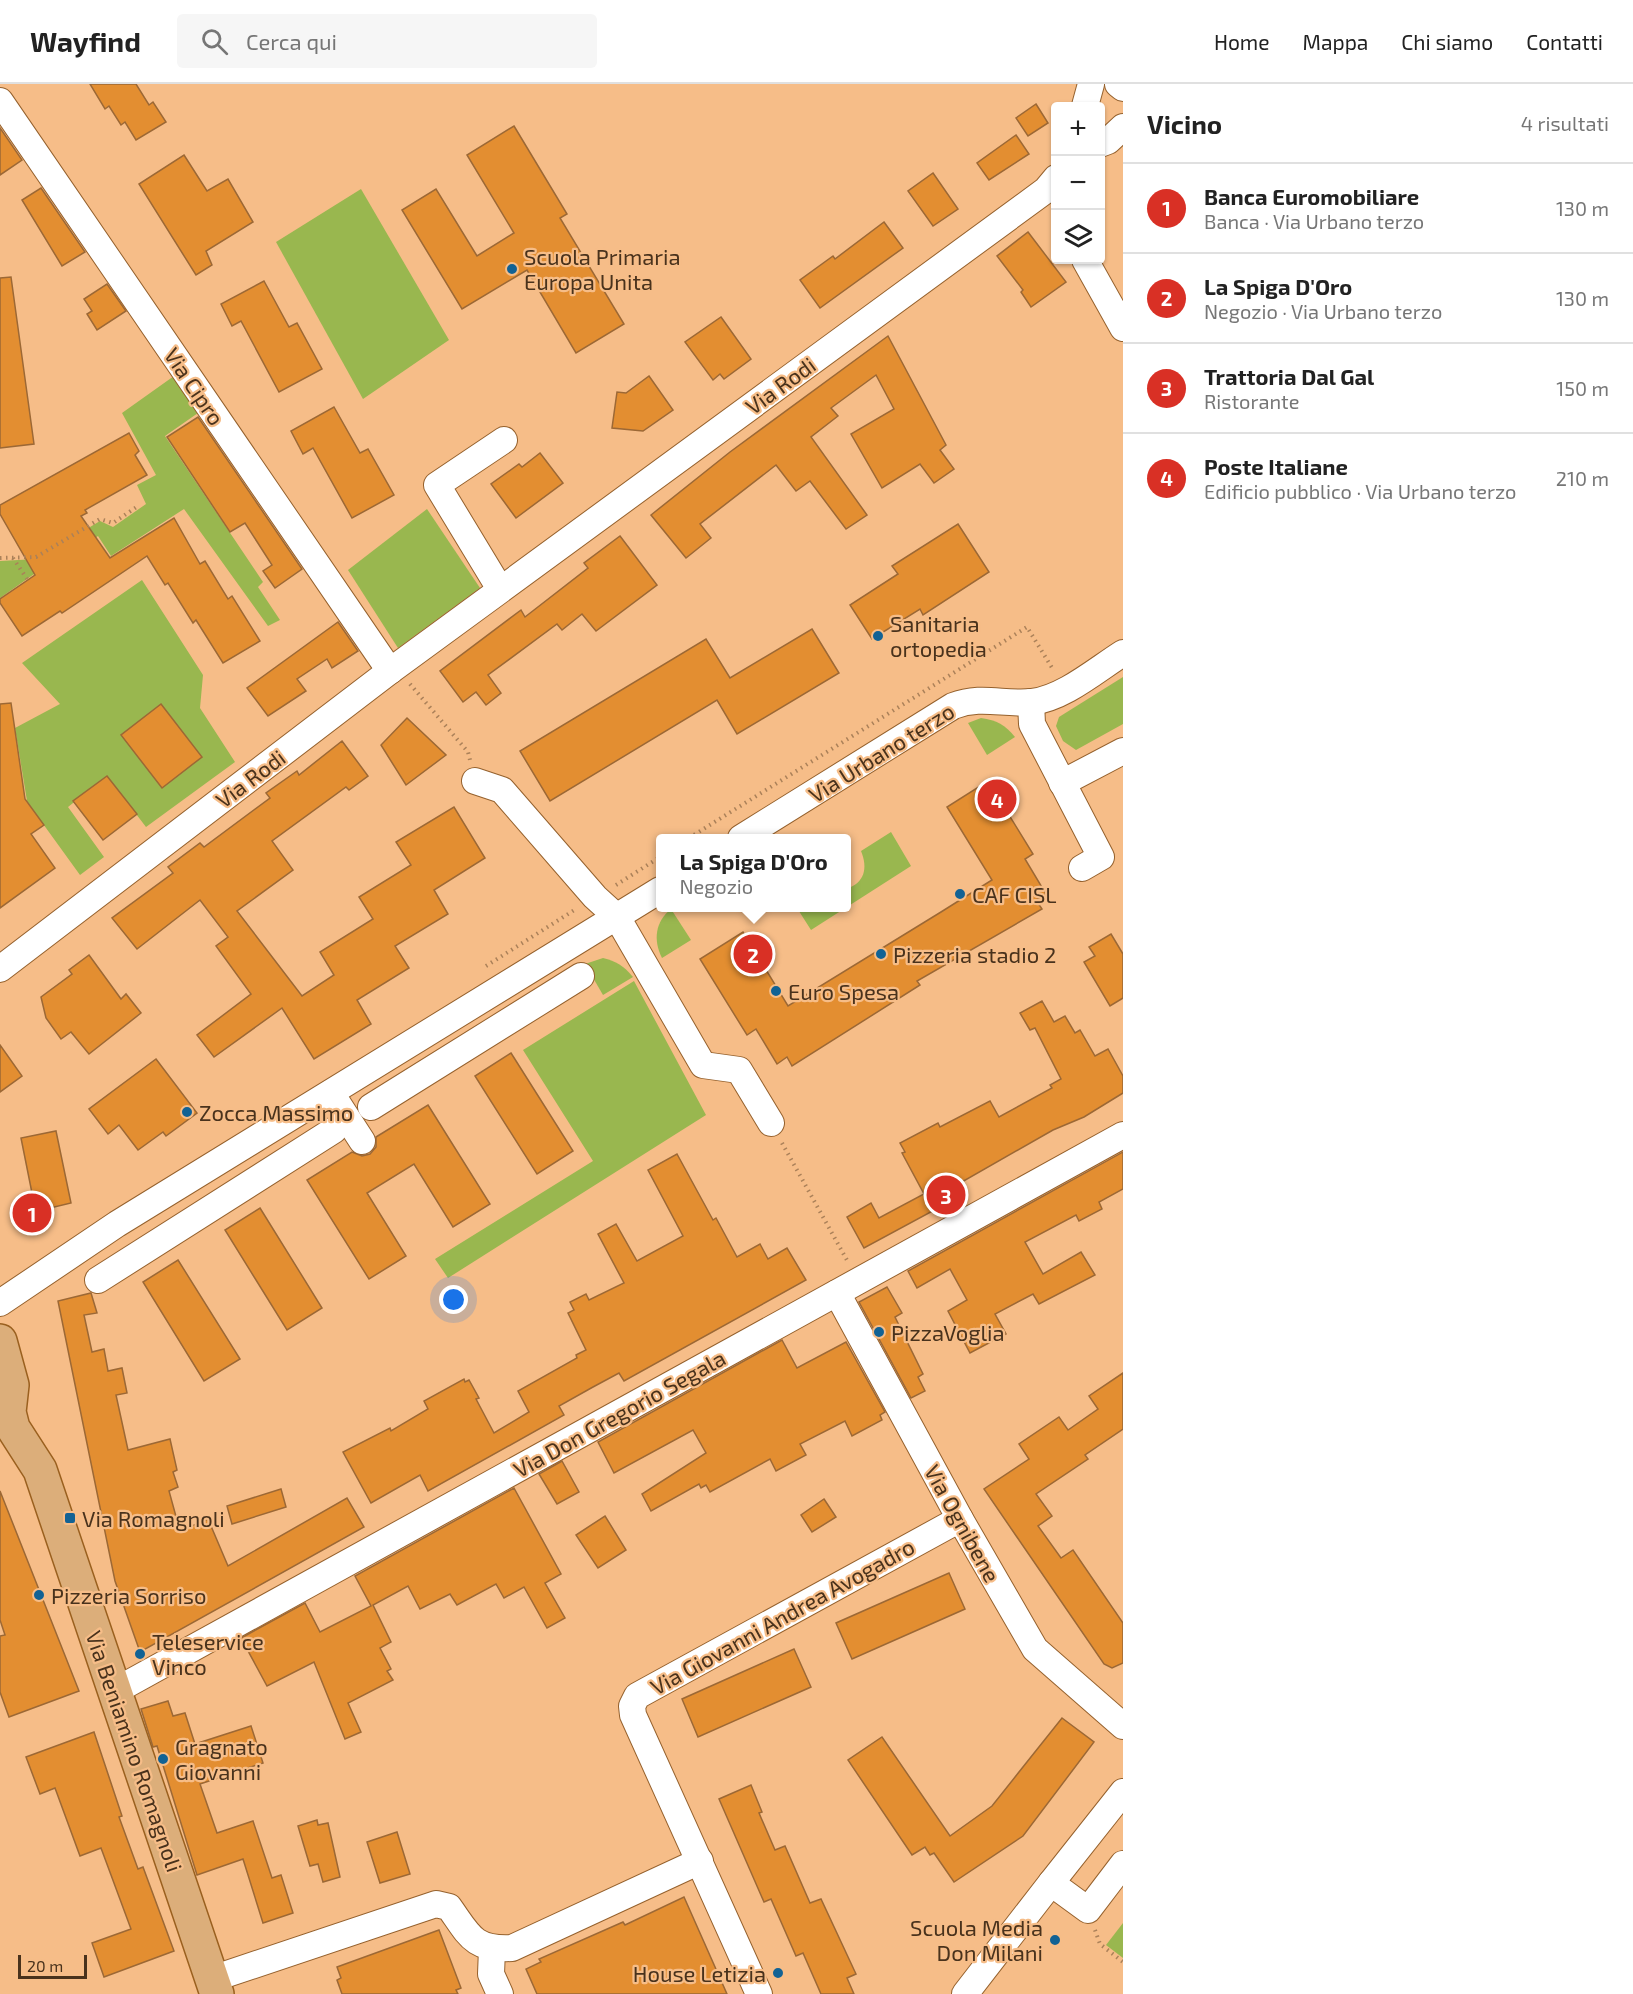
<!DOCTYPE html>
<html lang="it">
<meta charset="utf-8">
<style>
:root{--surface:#fff;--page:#f6f6f6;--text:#222;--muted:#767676;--line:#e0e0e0;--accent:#d93025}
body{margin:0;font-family:"Exo 2",sans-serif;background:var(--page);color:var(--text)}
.controls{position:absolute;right:18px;top:18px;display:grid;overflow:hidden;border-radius:6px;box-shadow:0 2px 4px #0004}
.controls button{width:54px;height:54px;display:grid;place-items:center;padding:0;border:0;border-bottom:2px solid var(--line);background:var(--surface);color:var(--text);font:30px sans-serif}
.scale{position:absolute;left:18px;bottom:15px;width:69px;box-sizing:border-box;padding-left:6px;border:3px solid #49321c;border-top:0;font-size:16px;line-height:21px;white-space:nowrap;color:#49321c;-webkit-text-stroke:4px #f6bd88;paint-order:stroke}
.you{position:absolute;left:454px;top:1216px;width:21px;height:21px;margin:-15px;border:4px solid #fff;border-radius:50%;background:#1a73e8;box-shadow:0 0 0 9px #1a73e833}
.badge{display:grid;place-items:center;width:39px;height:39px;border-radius:50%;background:var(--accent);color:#fff;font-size:20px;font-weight:700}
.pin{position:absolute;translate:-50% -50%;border:3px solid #fff;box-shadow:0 2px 6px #0006}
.popup{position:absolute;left:656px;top:750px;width:195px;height:78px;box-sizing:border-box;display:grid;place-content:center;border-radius:6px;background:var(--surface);filter:drop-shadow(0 2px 4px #0005);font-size:20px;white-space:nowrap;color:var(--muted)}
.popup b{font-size:22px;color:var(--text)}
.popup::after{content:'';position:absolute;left:50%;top:100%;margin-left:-12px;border:12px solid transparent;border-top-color:var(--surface)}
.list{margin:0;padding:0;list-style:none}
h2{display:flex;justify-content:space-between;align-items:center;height:78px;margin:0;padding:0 24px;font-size:26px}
h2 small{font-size:20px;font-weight:400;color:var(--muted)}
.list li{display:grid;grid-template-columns:39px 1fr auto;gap:18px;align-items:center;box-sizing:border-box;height:90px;padding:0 24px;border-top:2px solid var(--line)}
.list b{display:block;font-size:22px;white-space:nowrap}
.list p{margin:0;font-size:20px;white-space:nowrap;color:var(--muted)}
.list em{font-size:20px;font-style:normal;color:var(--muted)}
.icon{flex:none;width:33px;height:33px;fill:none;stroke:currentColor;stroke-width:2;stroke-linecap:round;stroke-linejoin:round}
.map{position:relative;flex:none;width:1123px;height:1910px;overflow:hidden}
header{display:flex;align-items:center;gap:36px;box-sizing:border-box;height:84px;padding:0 30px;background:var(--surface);border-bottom:2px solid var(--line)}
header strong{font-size:28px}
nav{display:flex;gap:33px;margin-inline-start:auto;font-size:21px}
.search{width:420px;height:54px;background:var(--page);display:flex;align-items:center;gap:15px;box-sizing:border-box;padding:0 21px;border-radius:6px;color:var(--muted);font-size:22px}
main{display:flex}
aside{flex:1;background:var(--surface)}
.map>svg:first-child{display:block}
</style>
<header>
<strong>Wayfind</strong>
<div class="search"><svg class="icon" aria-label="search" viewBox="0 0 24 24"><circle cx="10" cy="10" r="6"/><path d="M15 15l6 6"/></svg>Cerca qui</div>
<nav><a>Home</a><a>Mappa</a><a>Chi siamo</a><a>Contatti</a></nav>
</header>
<main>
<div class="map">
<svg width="1123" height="1910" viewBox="0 0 1123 1910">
<rect width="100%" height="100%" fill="#f6bd88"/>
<g fill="#99b74f">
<polygon points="361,105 449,256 363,315 276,158"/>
<polygon points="174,292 198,329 165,352 263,498 258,503 280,536 268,542 184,425 111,472 98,452 39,492 37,488 0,514 0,477 37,475 100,437 113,443 146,420 137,401 156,391 122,329"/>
<polygon points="427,425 480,504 398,564 348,486"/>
<polygon points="142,496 203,591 200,624 235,678 146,743 107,692 68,723 104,773 80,791 33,726 29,729 15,644 60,620 22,579"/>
<polygon points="1123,593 1123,640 1076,666 1063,657 1056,642 1059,633"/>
<path d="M981,634C997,636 1005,641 1015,653L987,671L968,639Z"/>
<path d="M891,748L911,782L811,846L797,824H846V805C865,799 868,784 861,767Z"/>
<path d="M671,825L691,856L662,874C653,856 655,838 671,825Z"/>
<path d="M603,874C616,877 624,882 633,893L603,911L585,880Z"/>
<polygon points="634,897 706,1031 448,1194 435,1175 593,1077 523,966"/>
<polygon points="1123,1839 1123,1874 1106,1861"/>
</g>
<g fill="#e38e31" stroke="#9c6835" stroke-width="1.5">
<polygon points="90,0 136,0 149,21 153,18 166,38 136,56 125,38 121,41 109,22 105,25"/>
<polygon points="1036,20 1048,39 1028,52 1016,34"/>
<polygon points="514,42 567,130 560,134 624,240 576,269 527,186 462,225 402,126 436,105 477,172 514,149 467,71"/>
<polygon points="0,44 22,76 0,91"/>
<polygon points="1016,51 1029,70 989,96 977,79"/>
<polygon points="184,71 207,107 228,95 253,138 206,167 212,181 196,191 139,100"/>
<polygon points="933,89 958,125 933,142 908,107"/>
<polygon points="41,104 85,168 62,182 22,116"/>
<polygon points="884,138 903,164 820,224 800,196 833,172 835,175"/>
<polygon points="1028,148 1066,198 1031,223 1021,208 1023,206 997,172"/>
<polygon points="11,193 34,360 0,364 0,194"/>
<polygon points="264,197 289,243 297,239 322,285 279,308 241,237 232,242 221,220"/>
<polygon points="107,200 126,227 97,246 87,230 92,227 84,215"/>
<polygon points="721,233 751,275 724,295 720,290 713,296 685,258"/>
<polygon points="888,252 946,361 940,366 954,385 934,399 920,380 882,404 851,350 894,325 876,291 831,324 838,332 811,353 867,431 846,445 810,397 796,407 776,381 700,440 711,454 686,474 651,431 730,368"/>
<polygon points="649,292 673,326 643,347 612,344 617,308 626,309"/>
<polygon points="334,323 360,369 368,365 394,411 352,434 313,364 303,370 291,347"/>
<polygon points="198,333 302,485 275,504 263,487 272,481 245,439 230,448 167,353"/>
<polygon points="129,349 139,367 135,371 147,391 85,426 87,429 81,432 110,474 174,434 200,480 205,477 228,515 232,512 260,557 223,579 196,536 193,539 168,499 165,501 147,472 62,529 60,527 22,552 0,519 0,515 35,491 0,430 0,421"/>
<polygon points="540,369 563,399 516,434 491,400 519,380 522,383"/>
<polygon points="958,440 989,488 923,531 920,525 872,555 850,521 898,490 892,482"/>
<polygon points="620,452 657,501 596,547 582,530 562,546 557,540 488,591 501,609 486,621 476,608 463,618 440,587 521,526 525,533 588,484 584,479"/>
<polygon points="338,538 358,567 332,584 327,575 297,595 306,607 268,632 247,604"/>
<polygon points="812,545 839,589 737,650 717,616 550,717 520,667 706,555 730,594"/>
<polygon points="11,619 25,715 44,741 31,750 55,784 0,824 0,620"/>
<polygon points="161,620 202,673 162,704 121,651"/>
<polygon points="407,634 446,671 406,701 381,661"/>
<polygon points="342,657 368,692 349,706 346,703 272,757 293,786 237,827 302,912 334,891 320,868 373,835 359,813 411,781 396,758 454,723 485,774 434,806 448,830 395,862 409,884 357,916 371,940 314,975 282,924 214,973 197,951 251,910 216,862 228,853 200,816 137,865 112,834 173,789 168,783 200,759 204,763 270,714 266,709 297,687 299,691"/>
<polygon points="107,692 137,730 103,756 73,717"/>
<polygon points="988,697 1033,770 1025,775 1046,810 1036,816 1042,825 917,897 920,901 792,982 787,973 777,980 756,945 747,951 700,875 743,848 788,922 941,828 992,796 947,723"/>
<polygon points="1111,850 1123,870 1123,914 1110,922 1084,878 1095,872 1089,863"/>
<polygon points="89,871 121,915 126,910 141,929 89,970 71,948 61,955 46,934 41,913 72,890 69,886"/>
<polygon points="1042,917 1054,938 1065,932 1075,949 1080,946 1095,972 1108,965 1123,992 1123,1009 1084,1033 1053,1046 960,1099 966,1109 864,1164 847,1133 871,1119 879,1134 924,1110 902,1069 905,1068 900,1059 938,1039 940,1043 990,1017 999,1033 1052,1004 1050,1001 1061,995 1035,944 1030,946 1020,929"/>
<polygon points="0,961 22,992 0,1008"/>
<polygon points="511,969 573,1067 537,1090 475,992"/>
<polygon points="156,975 197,1029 166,1052 163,1048 138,1066 119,1041 108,1050 89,1025"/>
<polygon points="428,1021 490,1120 453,1143 414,1080 367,1109 406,1172 369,1195 307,1096 352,1068 362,1072 370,1070 376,1063 376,1053"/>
<polygon points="56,1047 71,1119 50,1124 52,1131 30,1136 25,1116 33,1114 21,1054"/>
<polygon points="1123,1068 1123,1105 1099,1118 1102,1125 1079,1137 1076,1131 1025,1158 1043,1190 1081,1168 1095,1191 1039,1220 1033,1210 995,1230 1006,1250 970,1269 948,1227 967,1216 950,1185 917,1204 908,1187"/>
<polygon points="677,1070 713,1136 716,1134 737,1173 760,1160 768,1175 787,1164 806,1196 624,1297 619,1289 593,1303 559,1322 564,1331 428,1407 420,1391 371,1419 343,1368 390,1344 391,1347 428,1325 424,1317 464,1295 465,1298 469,1296 479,1314 476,1315 494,1349 529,1328 518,1307 577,1274 576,1271 586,1266 568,1229 574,1226 570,1218 586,1210 589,1216 624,1199 598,1150 616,1140 637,1177 683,1152 648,1086"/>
<polygon points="260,1124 322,1224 287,1246 225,1146"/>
<polygon points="178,1176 240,1275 204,1297 143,1198"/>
<polygon points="887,1203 902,1229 895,1233 923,1290 918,1293 925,1307 911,1314 859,1218"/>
<polygon points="91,1209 97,1229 84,1231 92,1268 104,1265 108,1287 122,1284 127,1309 116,1311 128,1366 170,1355 177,1386 173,1388 178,1403 169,1407 180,1447 208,1435 228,1482 347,1414 364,1443 140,1568 115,1497 58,1217"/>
<polygon points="782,1256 797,1284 846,1258 885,1328 880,1331 882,1336 852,1352 845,1337 800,1360 806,1371 776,1387 770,1375 710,1408 706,1401 701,1404 699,1400 651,1427 642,1410 706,1369 693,1346 614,1389 598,1358"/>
<polygon points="1123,1289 1123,1345 1085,1371 1088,1375 1036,1410 1052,1432 1038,1442 1061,1474 1073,1466 1123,1539 1123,1579 1112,1584 1104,1580 984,1405 1029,1375 1019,1360 1059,1333 1068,1346 1098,1325 1089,1312"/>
<polygon points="562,1377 579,1408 557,1420 539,1390"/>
<polygon points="514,1404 561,1490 545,1499 565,1534 547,1544 524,1503 504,1514 496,1500 457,1521 450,1510 420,1525 408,1502 373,1521 391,1558 380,1564 391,1585 387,1587 393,1596 348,1619 361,1648 345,1655 314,1578 267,1602 241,1554 305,1519 320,1548 371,1522 355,1492"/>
<polygon points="281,1405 286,1423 232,1440 227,1422"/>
<polygon points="0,1407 79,1607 9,1633 0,1608 0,1552 5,1551 0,1536"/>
<polygon points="824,1415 836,1433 812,1448 801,1431"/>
<polygon points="605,1432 626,1466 598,1484 576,1451"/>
<polygon points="949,1489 965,1525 852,1575 836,1539"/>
<polygon points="794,1565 811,1603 698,1653 682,1615"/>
<polygon points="168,1617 173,1632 185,1629 195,1660 251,1642 263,1679 200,1700 217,1749 253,1737 272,1794 281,1791 293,1829 263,1839 243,1775 197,1791 157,1662 153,1663 141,1625"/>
<polygon points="1062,1634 1094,1658 1023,1752 954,1798 934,1769 930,1771 925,1763 912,1771 848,1676 882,1653 950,1752 992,1722"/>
<polygon points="94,1648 122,1732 119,1733 138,1785 143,1783 174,1867 104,1893 92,1859 131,1845 101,1764 80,1772 55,1704 40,1710 26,1673"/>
<polygon points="751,1701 762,1728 759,1729 775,1766 785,1762 810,1819 821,1815 856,1890 847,1894 854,1910 821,1910 803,1869 796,1872 771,1815 764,1818 719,1715"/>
<polygon points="317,1736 318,1741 328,1739 340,1793 323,1798 318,1780 310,1782 298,1742"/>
<polygon points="397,1748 410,1790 380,1799 367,1758"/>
<polygon points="684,1813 727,1910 537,1910 526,1885 541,1878 539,1875 623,1838 625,1841"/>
<polygon points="439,1846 461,1904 456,1906 458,1910 342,1910 337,1896 341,1894 337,1883"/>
</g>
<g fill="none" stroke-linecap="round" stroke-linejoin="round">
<g stroke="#95612d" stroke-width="28">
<g id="minor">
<polyline points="1118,0 1123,4"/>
<polyline points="0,17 390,587"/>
<polyline points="1085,22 1091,0"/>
<polyline points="1100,60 1108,57 1123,43"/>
<polyline points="1085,176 1123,244"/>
<polyline points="500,505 437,401 504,356"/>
<polyline points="1031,618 1032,640 1101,773 1082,784"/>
<polyline points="475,697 502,706 595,813 617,833 703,981 739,986 771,1039"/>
<polyline points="1062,699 1123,667"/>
<path d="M741,754L953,622C982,611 1003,621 1032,618C1064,614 1096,586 1123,569"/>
<polyline points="0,885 390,587 1046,106 1056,94"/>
<polyline points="331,1009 362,1057"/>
<polyline points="371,1023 581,892"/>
<polyline points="98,1196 334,1046"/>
<polyline points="837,1209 960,1435 1035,1565 1123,1642"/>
<polyline points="0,1219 117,1140 660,806"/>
<polyline points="115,1607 1123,1051"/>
<polyline points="1123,1708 1051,1799 1088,1826 1123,1780"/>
<polyline points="492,1865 491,1890 500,1910"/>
<path d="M212,1895L436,1820L449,1823C469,1851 473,1866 512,1864L700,1777"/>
<polyline points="759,1910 633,1631 632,1622 637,1612 960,1435"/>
<polyline points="965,1910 1051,1799"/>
</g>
</g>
<g stroke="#9a601f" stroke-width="36">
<polyline id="major" points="0,1257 12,1301 9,1328 13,1344 40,1386 217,1910"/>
</g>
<g stroke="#ab8159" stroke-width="4" stroke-dasharray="1.5 4.5" stroke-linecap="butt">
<polyline points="0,474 36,473 100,435 113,439 138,422"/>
<polyline points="13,474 27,495"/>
<polyline points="410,600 468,668 470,676"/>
<polyline points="689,754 1027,543 1054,587"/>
<polyline points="616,801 660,773"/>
<polyline points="486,882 576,825"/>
<polyline points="782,1059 848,1178"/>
<polyline points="1095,1846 1100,1860 1123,1878"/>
</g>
<use href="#minor" stroke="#fff" stroke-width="26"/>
<use href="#major" stroke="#dcae7a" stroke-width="33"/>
</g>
<g fill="#126294" stroke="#f6bd88" stroke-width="2">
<circle cx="512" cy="185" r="6"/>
<circle cx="878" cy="552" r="6"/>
<circle cx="960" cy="810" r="6"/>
<circle cx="881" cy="870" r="6"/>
<circle cx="776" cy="907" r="6"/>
<circle cx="187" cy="1028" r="6"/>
<circle cx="879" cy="1248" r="6"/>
<rect x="64" y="1428" width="12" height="12" rx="3"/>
<circle cx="39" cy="1511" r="6"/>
<circle cx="140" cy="1570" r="6"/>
<circle cx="163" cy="1675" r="6"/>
<circle cx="1055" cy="1856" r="6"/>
<circle cx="778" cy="1889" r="6"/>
</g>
<g text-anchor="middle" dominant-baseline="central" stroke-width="4.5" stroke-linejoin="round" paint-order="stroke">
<g font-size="22" fill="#49321c" stroke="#f6bd88" text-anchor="start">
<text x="524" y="172">Scuola Primaria<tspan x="524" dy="25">Europa Unita</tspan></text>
<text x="890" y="539">Sanitaria<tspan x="890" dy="25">ortopedia</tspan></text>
<text x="972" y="810">CAF CISL</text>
<text x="893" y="870">Pizzeria stadio 2</text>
<text x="788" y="907">Euro Spesa</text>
<text x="199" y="1028">Zocca Massimo</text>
<text x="891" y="1248">PizzaVoglia</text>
<text x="82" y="1434">Via Romagnoli</text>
<text x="51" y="1511">Pizzeria Sorriso</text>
<text x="152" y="1557">Teleservice<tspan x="152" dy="25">Vinco</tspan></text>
<text x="175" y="1662">Gragnato<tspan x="175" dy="25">Giovanni</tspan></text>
<text x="1043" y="1843" text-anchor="end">Scuola Media<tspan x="1043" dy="25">Don Milani</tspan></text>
<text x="766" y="1889" text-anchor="end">House Letizia</text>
</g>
<g font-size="22" fill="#49321c" stroke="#f6bd88">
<text transform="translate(780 301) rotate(-36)">Via Rodi</text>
<text transform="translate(195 302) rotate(56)">Via Cipro</text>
<text transform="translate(881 668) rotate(-32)">Via Urbano terzo</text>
<text transform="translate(250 694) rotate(-37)">Via Rodi</text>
<text transform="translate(619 1329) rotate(-29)">Via Don Gregorio Segala</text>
<text transform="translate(963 1439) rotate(61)">Via Ognibene</text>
<text transform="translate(782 1532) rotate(-29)">Via Giovanni Andrea Avogadro</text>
<text transform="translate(135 1667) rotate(71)">Via Beniamino Romagnoli</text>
</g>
</g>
</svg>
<div class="controls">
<button>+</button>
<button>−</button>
<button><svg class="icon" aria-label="layers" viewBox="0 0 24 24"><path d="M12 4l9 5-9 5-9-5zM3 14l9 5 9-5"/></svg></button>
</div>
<div class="scale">20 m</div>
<div class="you"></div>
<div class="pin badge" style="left:32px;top:1129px">1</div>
<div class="pin badge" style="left:753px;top:870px">2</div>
<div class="popup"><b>La Spiga D'Oro</b>Negozio</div>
<div class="pin badge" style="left:946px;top:1111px">3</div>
<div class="pin badge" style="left:997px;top:715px">4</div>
</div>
<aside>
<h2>Vicino<small>4 risultati</small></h2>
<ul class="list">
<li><span class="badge">1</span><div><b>Banca Euromobiliare</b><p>Banca · Via Urbano terzo</p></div><em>130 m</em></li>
<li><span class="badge">2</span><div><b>La Spiga D'Oro</b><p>Negozio · Via Urbano terzo</p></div><em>130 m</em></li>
<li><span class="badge">3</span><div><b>Trattoria Dal Gal</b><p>Ristorante</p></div><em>150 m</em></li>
<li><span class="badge">4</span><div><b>Poste Italiane</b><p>Edificio pubblico · Via Urbano terzo</p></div><em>210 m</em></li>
</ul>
</aside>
</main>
